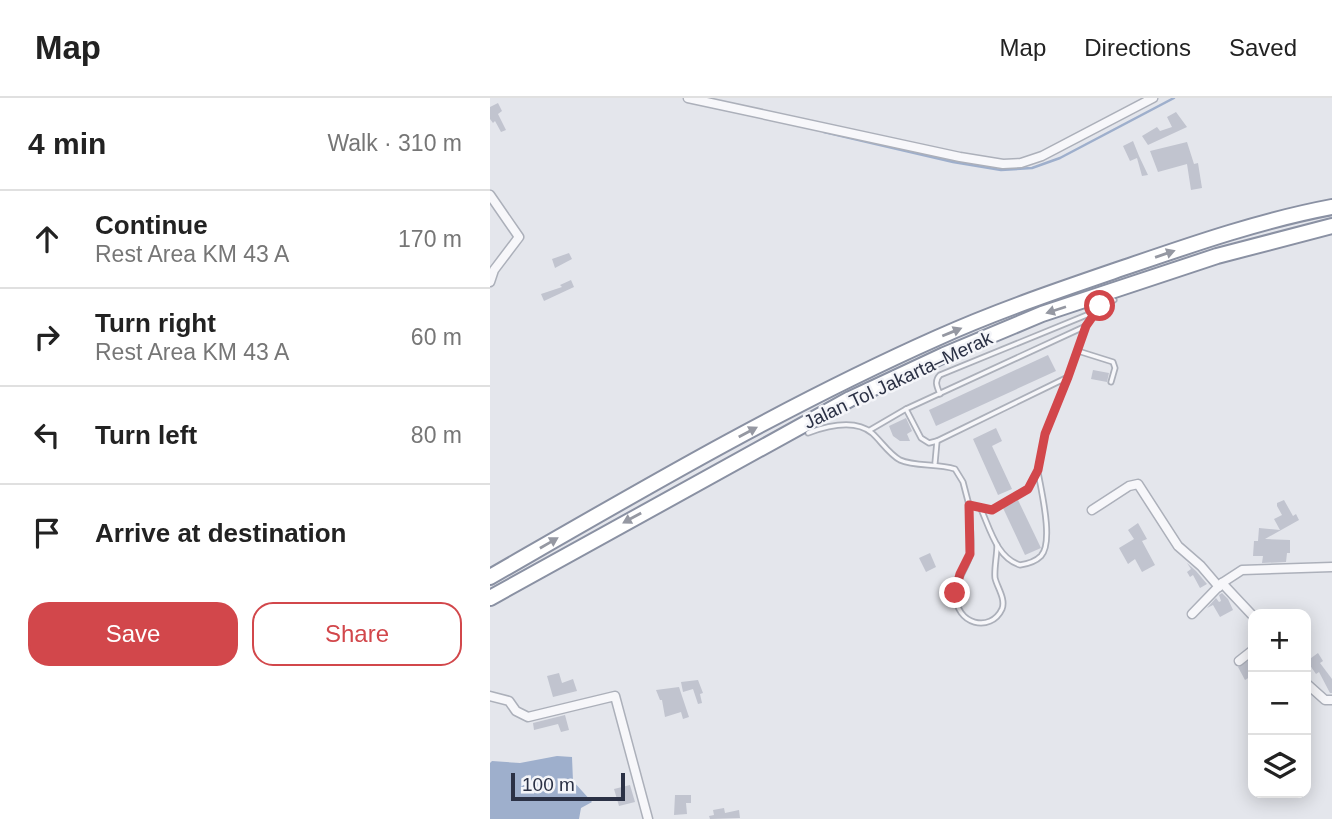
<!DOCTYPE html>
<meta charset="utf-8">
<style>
:root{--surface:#fff;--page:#f2f2f2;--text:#222;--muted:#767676;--line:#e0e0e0;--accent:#d2474b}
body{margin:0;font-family:Arial,sans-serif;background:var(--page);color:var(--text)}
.controls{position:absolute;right:21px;bottom:21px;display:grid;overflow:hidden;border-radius:14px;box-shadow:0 4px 18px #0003}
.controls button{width:63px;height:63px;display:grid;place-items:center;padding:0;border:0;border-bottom:2px solid var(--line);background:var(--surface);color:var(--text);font:35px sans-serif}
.scale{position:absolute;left:21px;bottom:18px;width:114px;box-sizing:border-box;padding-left:7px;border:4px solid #2b3145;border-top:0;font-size:19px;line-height:24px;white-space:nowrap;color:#2b3145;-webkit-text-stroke:5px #f4f5f9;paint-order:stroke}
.stop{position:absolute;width:21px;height:21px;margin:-16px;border:5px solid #d2474b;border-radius:50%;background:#fff}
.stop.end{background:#d2474b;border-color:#fff;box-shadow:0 2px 7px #0008}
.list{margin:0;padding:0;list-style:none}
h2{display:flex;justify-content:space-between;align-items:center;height:91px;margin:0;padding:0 28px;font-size:30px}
h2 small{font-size:23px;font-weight:400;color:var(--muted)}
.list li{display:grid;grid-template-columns:46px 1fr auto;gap:21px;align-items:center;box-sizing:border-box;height:98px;padding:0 28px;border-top:2px solid var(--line)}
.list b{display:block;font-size:26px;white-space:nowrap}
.list p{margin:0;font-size:23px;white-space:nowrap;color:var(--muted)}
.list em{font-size:23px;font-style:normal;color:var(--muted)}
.actions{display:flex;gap:14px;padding:21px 28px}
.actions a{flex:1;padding:16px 0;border:2px solid var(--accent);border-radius:21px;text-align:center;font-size:24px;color:var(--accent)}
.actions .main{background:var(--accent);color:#fff}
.icon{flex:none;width:38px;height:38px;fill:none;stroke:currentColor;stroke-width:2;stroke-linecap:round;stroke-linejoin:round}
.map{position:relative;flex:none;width:842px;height:721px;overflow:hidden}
header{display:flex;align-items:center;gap:42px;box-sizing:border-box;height:98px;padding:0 35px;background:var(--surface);border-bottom:2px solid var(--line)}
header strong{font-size:33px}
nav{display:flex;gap:38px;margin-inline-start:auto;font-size:24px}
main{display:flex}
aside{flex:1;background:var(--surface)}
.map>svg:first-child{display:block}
</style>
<header>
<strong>Map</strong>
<nav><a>Map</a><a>Directions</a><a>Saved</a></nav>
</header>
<main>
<aside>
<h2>4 min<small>Walk · 310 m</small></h2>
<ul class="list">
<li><svg class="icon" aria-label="ahead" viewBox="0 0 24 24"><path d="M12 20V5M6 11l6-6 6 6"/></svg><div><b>Continue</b><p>Rest Area KM 43 A</p></div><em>170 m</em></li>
<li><svg class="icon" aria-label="right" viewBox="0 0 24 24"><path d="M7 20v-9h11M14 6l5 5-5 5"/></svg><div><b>Turn right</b><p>Rest Area KM 43 A</p></div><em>60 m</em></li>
<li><svg class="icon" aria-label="left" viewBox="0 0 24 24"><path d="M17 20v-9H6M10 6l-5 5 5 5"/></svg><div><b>Turn left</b></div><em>80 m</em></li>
<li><svg class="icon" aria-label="arrive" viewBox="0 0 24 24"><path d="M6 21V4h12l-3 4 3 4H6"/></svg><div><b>Arrive at destination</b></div></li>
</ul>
<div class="actions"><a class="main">Save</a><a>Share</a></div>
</aside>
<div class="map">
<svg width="842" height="721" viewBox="0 0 842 721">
<rect width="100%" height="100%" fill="#e4e6ec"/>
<polygon fill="#9eafcc" points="67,658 82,659 83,683 102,704 91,710 89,721 0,721 0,665 2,663 30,665"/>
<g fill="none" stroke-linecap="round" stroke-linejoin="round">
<polyline stroke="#9eafcc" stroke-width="2.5" points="334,34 463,64 511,72 542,70 570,60 684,0"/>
</g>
<g fill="#c1c4cf">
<polygon points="8,5 12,13 8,16 16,32 11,34 5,23 3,25 0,21 0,9"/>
<polygon points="686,14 697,29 658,47 652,38 667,29 670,33 682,29 677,19"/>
<polygon points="643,43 649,58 658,77 652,78 647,60 640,63 633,48"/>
<polygon points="697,44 704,66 708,65 712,90 701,92 697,66 668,74 660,53"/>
<polygon points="79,155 82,161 65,170 62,161"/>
<polygon points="81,182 84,189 54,203 51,196 72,189 70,187"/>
<polygon points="558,257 566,273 446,328 439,312"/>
<polygon points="603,272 619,275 617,284 601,281"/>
<polygon points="416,320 422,333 417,336 420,343 410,343 403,338 399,328"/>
<polygon points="506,330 512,343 502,348 522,391 508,397 483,341"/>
<polygon points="528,402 551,450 535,457 513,410"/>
<polygon points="794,402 803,418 806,416 809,422 775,441 800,442 800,455 797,455 796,464 772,465 773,458 763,458 764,443 768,443 769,430 790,432 784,421 792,417 787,408 787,405"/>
<polygon points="648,425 657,441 652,443 665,467 652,474 645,461 638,466 629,450 644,441 638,432"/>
<polygon points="440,455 446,469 436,474 429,460"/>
<polygon points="697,465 706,473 717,486 710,490 703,477 700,479 697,474 701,471"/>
<polygon points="732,495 738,501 743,512 730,519 723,507 717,510 726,500 729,504 731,503 729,497"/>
<polygon points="828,555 833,563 830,565 842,581 842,595 840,595 829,574 826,576 817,563"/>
<polygon points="763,560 763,577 755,582 748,569"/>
<polygon points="69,575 72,585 83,581 87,593 63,599 57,578"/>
<polygon points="208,582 213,595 210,596 212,605 208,606 203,591 193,594 191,584"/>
<polygon points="189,589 199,619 193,621 191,614 175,619 172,602 170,602 166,592"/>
<polygon points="75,617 79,632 71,634 68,626 44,632 43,625"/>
<polygon points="140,687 145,704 129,708 124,691"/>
<polygon points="185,697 201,697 201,705 196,705 197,716 184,717"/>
<polygon points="234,710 235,715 249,712 250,720 220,721 219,718 224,717 223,712"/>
</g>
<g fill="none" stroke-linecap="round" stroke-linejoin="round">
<g stroke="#acb0ba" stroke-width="7">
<g id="lane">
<polyline points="588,253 623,264 625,270 621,284"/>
<path d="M450,296C447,289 444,283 450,277L604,214"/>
<polyline points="416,311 431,340 439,345 447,343 576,280"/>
<polyline points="380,332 416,311 596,228"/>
<path d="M318,335C337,328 365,321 382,335C391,343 399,356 410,362C425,369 447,365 465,371L473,384L479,407L501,412L538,391L548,372L555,336L578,280L596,228L606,213L624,202"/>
<polyline points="445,365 447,343"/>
<path d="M479,407C479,422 483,441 480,456C478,469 466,480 466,496C465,527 501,535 512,511C516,501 507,489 505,480C504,470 507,458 507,447"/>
<path d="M491,411C500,431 507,460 530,467C537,466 545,464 551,458C564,444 551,392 548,374"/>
</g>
</g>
<g stroke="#acb0ba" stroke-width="11">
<g id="street">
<polyline points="198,0 470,59 513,66 531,65 552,58 663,0"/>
<polyline points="0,97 29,139 4,172 0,184"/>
<polyline points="602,412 639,388 648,386 688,448 711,468 729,489"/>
<polyline points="732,485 763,518"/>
<polyline points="702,516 732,485 752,472 842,469"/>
<polyline points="749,563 763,552"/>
<polyline points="816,585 835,602 842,602"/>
<polyline points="0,598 19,603 26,613 38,619 125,598 158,721"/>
</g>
</g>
<g stroke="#8a91a3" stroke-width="18">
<g id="highway">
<path d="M0,479C146,395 292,309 447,240C509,212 575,190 639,168C706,145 773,122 842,109"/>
<polyline points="0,500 360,301 454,257 552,216 727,158 842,128"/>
</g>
</g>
<use href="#lane" stroke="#f7f7fa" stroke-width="3.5"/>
<use href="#street" stroke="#f7f7fa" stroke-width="8"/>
<use href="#highway" stroke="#fff" stroke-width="14"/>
</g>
<defs><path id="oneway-solid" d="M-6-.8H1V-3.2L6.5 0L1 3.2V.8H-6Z" transform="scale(1.75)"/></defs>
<g fill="#9598a2">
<use href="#oneway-solid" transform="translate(675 156) rotate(-19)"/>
<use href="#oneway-solid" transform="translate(566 212) rotate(162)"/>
<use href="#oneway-solid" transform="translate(462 234) rotate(-22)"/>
<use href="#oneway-solid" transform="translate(258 334) rotate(-28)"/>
<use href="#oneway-solid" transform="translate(142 420) rotate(151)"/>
<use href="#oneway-solid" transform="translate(59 445) rotate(-30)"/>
</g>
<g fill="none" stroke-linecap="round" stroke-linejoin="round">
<polyline stroke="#d2474b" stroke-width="9" points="465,495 470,476 480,456 479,407 502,412 538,391 548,372 555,336 578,279 596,228 610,208"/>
</g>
<g text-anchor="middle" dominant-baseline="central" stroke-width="5" stroke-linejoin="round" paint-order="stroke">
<g font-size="19" fill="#2b3145" stroke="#f4f5f9">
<text transform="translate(408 282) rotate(-25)">Jalan Tol Jakarta–Merak</text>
</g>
</g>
</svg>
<div class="controls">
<button>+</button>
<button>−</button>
<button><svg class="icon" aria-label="layers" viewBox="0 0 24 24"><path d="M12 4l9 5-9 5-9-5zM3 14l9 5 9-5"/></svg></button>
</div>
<div class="scale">100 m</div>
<div class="stop" style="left:610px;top:208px"></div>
<div class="stop end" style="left:465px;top:495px"></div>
</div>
</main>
